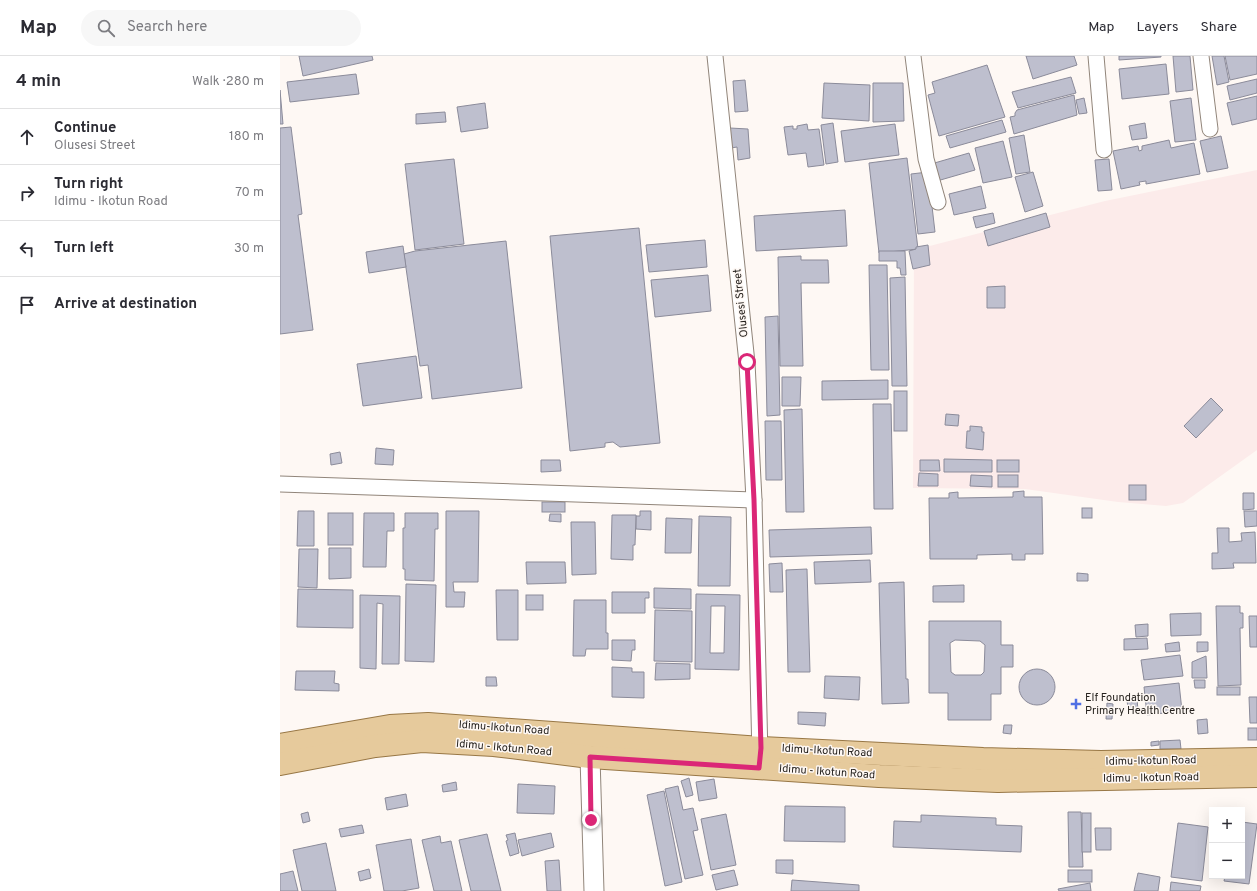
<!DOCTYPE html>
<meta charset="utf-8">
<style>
:root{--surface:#fff;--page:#f7f7f7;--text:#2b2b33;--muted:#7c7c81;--line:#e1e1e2}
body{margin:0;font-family:Overpass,sans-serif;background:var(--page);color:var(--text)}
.controls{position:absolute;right:12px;bottom:12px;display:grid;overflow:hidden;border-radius:0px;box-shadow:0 4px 16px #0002}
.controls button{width:36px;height:36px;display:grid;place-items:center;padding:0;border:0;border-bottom:1px solid var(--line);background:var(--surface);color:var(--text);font:20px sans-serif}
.stop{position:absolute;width:12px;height:12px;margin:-9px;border:3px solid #db2777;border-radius:50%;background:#fff}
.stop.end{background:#db2777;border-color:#fff;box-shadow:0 1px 4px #0008}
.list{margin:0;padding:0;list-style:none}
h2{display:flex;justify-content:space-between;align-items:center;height:52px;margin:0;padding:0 16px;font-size:17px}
h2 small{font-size:13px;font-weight:400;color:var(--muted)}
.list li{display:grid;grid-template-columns:26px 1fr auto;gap:12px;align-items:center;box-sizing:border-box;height:56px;padding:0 16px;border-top:1px solid var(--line)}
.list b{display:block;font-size:15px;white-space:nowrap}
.list p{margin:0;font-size:13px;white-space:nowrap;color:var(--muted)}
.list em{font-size:13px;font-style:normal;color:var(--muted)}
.icon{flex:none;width:22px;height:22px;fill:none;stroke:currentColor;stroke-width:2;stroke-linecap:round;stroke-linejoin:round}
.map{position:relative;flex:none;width:977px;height:835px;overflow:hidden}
header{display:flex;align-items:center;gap:24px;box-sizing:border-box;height:56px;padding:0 20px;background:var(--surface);border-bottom:1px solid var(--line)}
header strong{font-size:19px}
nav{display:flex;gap:22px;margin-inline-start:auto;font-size:14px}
.search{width:280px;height:36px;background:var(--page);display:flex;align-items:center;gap:10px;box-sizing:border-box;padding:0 14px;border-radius:22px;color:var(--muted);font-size:15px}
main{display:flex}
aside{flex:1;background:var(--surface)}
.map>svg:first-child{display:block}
</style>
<header>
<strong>Map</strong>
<div class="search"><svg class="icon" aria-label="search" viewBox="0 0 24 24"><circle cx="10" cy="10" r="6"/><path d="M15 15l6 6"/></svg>Search here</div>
<nav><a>Map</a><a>Layers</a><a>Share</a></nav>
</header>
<main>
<aside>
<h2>4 min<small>Walk · 280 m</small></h2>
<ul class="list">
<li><svg class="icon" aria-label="ahead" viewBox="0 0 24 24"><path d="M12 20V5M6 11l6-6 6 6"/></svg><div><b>Continue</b><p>Olusesi Street</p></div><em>180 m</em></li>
<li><svg class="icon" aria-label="right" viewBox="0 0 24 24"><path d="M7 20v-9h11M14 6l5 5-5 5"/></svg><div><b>Turn right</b><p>Idimu - Ikotun Road</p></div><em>70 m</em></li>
<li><svg class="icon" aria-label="left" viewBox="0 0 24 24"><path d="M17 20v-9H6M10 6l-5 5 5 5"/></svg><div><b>Turn left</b></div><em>30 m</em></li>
<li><svg class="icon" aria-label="arrive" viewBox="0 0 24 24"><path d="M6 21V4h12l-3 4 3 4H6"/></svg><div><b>Arrive at destination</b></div></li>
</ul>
</aside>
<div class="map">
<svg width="977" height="835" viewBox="0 0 977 835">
<rect width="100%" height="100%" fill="#fef8f4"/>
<polygon fill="#fcebea" points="977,114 977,394 903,447 886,450 838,446 745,433 633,432 634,194 825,145"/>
<g fill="#bebfce" stroke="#8b8b9a" fill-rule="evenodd">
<polygon points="19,0 92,0 93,4 23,20"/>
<polygon points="746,0 794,0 797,9 753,23"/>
<polygon points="839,0 881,0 881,1 839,4"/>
<polygon points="893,0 910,0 913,34 896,36"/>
<polygon points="932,0 944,0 949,26 937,29"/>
<polygon points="945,0 977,0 977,18 950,24"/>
<polygon points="886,8 889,38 842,43 839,13"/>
<polygon points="707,9 725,61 659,80 648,39 655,37 652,26"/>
<polygon points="76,18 79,38 10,46 7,26"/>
<polygon points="791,21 796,37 738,52 732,36"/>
<polygon points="977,23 977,37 950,44 947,30"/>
<polygon points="465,24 468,55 455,56 453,25"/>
<polygon points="544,27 590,29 589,65 542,62"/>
<polygon points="593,27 623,27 624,65 593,66"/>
<polygon points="0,34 3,68 0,68"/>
<polygon points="794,39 797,59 734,78 730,61 735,60 735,57 737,54"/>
<polygon points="977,40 977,63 952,69 947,47"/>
<polygon points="804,42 807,57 799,58 796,44"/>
<polygon points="911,42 916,84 895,86 890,45"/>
<polygon points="205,47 208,72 181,76 177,51"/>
<polygon points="165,56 166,66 136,68 136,58"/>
<polygon points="722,64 726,76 670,92 666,80"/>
<polygon points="553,67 558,106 546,108 541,69"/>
<polygon points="865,67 867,82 852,84 849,70"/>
<polygon points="527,68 528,74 539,73 544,109 528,111 526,97 508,99 504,71 513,70 513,73 517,73 517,70"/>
<polygon points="615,68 619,99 565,106 561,75"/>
<polygon points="11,71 22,158 18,159 33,274 0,278 0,72"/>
<polygon points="450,72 468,73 470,102 458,104 457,91 451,92"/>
<polygon points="744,79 750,116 736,118 729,82"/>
<polygon points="941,80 948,112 927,116 920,85"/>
<polygon points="889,84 891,92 914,87 920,118 866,128 866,125 859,126 860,129 841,133 833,95 858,90 859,95 862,94 862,90"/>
<polygon points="723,85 732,121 703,127 695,92"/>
<polygon points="689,97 695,114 657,125 651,108"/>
<polygon points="627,102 638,193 599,197 589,107"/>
<polygon points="174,103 184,188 135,194 125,108"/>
<polygon points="829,103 832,134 818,135 815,104"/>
<polygon points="648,116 655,176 638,178 631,118"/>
<polygon points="753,116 763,150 745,156 735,121"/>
<polygon points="701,130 706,152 674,159 669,138"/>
<polygon points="565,154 567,190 476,195 474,160"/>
<polygon points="713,157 715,167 696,172 693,161"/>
<polygon points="766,157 770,171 708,190 704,175"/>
<polygon points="359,172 380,387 340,391 333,386 325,387 325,391 290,395 270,180"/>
<polygon points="425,184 427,211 369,216 366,189"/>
<polygon points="226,185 242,332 152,343 148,309 140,310 124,198 135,195"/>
<polygon points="648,189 650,209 633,213 629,195 636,193 636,191"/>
<polygon points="123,190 126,211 89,217 86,196"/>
<polygon points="599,195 625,195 626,219 621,219 620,212 617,212 617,205 599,205"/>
<polygon points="521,200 521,204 548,204 549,227 521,227 523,310 500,310 498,201"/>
<polygon points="589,209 607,209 609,314 591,314"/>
<polygon points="428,219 431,255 375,261 371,224"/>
<polygon points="625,221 627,330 612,330 610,222"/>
<polygon points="725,230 725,252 707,252 707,231"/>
<polygon points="498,260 500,359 487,360 485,261"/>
<polygon points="136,300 142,342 83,350 77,308"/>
<polygon points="502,321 521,321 520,350 502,350"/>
<polygon points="608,324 608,343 542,344 542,325"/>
<rect x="614" y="335" width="13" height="40"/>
<polygon points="931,342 943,354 916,382 904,370"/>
<polygon points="593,348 611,348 613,453 594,453"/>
<polygon points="522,353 524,456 506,456 504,354"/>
<polygon points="666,358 679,359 678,370 665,369"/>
<polygon points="485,365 501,365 502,424 486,424"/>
<polygon points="690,370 702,371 702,376 704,376 703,394 686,392 687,375 690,375"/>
<polygon points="96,392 114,394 113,409 95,408"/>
<polygon points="60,396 62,407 51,409 50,398"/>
<polygon points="664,403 712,404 712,416 664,416"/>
<polygon points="261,404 280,404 281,415 261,416"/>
<polygon points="640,404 659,404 660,415 640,415"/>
<rect x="717" y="404" width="22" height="12"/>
<polygon points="639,417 658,418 658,430 638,430"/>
<polygon points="691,419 712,420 712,431 690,430"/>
<rect x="718" y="419" width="20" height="12"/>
<rect x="849" y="429" width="17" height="15"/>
<polygon points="744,435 744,441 762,441 763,498 745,498 745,504 732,504 732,498 697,499 697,503 650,503 649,442 669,442 669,437 678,436 678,442 733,441 733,436"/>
<polygon points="963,437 974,437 974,453 963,454"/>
<rect x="262" y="446" width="23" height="10"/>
<rect x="802" y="452" width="10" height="10"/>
<polygon points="18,455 34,455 34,490 17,490"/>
<polygon points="166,455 199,455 198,526 173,526 174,536 185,536 184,551 166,551"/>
<polygon points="360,455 371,455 371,474 356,473 356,460 360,460"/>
<polygon points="964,455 977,455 977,470 965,471"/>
<rect x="48" y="457" width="25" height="32"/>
<polygon points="84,457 114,457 114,475 107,475 106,511 83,511"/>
<polygon points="125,457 158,457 158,473 155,473 154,525 125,524 125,513 123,513 123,472 125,472"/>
<polygon points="270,458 281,458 281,466 269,465"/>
<polygon points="332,459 356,459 355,489 353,489 353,504 331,503"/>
<polygon points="419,460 451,461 450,530 418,530"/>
<polygon points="386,462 412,463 411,497 385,497"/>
<polygon points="291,466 315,466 316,518 292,519"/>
<polygon points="591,471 592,498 490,501 489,474"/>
<polygon points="937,472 949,472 949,486 962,485 961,477 975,476 976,507 953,507 954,512 932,513 932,497 938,497"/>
<polygon points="49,492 71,492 71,522 49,523"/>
<polygon points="19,493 38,493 37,532 18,531"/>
<polygon points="590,504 591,526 535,528 534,506"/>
<polygon points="246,506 285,506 286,527 247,528"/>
<polygon points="502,507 503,536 490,536 489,508"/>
<polygon points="527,513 530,616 508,616 506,514"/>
<polygon points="797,517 808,518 808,525 797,525"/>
<polygon points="624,526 626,623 628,623 629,647 602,648 599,527"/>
<polygon points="126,528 156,529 154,606 125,605"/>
<polygon points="684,529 684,546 653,546 653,530"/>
<polygon points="374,532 411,533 411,553 374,552"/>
<polygon points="18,533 73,534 73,572 17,571"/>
<polygon points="216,534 238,534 238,584 217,584"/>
<polygon points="332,536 369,536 369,542 365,542 365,557 332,557"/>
<path d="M416,538L460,539L459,614L415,613ZM431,550H445L444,597H430Z"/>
<polygon points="80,539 120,540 119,608 102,608 103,548 97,547 96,613 80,612"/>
<rect x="246" y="539" width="17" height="15"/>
<polygon points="294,544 326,544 326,577 328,577 328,593 306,593 305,600 293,600"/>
<polygon points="936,550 960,550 960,557 963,557 963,572 960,572 961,629 938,630"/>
<polygon points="375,554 412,555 412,606 374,605"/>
<polygon points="921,557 921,579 891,580 890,558"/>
<polygon points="969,560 977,560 977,591 970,591"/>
<path d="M649,565H721V589H733V611H721V638H711V664H668V637H649ZM675,584L700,585L705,589L704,616L701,619H675L671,616L670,587Z"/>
<polygon points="868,568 868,580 856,581 855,569"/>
<polygon points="867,582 868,593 844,594 844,583"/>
<polygon points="332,584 355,584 355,594 352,594 351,605 332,604"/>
<polygon points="899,586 900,595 886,596 885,588"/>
<polygon points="917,586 928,586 928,595 917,596"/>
<polygon points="900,599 903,620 864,624 861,604"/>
<polygon points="926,600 927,622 912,622 912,606"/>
<polygon points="376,607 410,608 410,623 375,624"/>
<polygon points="332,611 352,612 352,616 364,616 364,642 332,641"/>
<circle cx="757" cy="631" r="18"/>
<polygon points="16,615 55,615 54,627 59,628 59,635 15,634"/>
<polygon points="545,620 580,621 579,644 544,642"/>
<polygon points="206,621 216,621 217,630 206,630"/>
<polygon points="914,624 925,624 925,632 915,632"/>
<polygon points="899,627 902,655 867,659 864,631"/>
<rect x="937" y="631" width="23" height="8"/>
<polygon points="969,641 977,641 977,667 970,667"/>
<polygon points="847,643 857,643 858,654 848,654"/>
<polygon points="827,647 833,648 832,663 826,663"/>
<polygon points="518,656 546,657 545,670 518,668"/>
<polygon points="927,663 928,677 918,678 917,664"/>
<polygon points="724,669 732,669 731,678 723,677"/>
<rect x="968" y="672" width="9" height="12"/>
<polygon points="900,684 901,693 880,693 880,685"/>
<polygon points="879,685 879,689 871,690 871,686"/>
<polygon points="409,722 413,739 406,741 401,725"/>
<polygon points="434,723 437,742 419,745 416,726"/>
<polygon points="176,726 177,734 163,736 162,729"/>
<polygon points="238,728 275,730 274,758 237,757"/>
<polygon points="398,730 403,754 413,752 418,774 413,775 423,819 405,823 385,733"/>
<polygon points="384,735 402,826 385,830 367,739"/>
<polygon points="126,738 128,750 107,754 105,742"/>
<polygon points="505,750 565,751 565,786 504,785"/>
<polygon points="28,756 30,765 23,767 21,758"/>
<polygon points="788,756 801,756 803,811 789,811"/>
<rect x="802" y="757" width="9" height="39"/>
<polygon points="446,758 456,809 431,814 421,763"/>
<polygon points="641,759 716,762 716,769 742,770 741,796 613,791 614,765 641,766"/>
<polygon points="962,766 977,768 969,828 944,825 945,820 962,820"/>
<polygon points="898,767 928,771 922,825 891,821"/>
<polygon points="82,769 84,777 61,781 59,773"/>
<polygon points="815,772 831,772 831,794 816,794"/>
<polygon points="235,777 239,797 230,800 226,785 228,784 226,779"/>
<polygon points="271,777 274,791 242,800 238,784"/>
<polygon points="207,778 221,835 191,835 179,784"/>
<polygon points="160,780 161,787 171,785 182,835 154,835 142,784"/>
<polygon points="131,783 139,832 122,835 104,835 96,789"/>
<polygon points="46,787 56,835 22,835 13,794"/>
<polygon points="279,804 281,835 267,835 265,805"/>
<polygon points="496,804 513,804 513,818 496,817"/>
<polygon points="89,813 91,822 80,825 78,816"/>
<polygon points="454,814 458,829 436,834 432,819"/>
<rect x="788" y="814" width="24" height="12"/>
<polygon points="13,815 18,835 0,835 0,818"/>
<polygon points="858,817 880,821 878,835 854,835"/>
<polygon points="512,824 579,829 579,835 511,835"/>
<polygon points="891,826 921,830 920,835 890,835"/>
<polygon points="810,827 811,835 779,835 778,833"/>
</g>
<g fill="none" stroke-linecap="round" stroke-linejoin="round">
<g stroke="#91857a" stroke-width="17">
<g id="minor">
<polyline points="435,0 467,307 474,444 480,701"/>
<polyline points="633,0 646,103 658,146"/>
<polyline points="816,0 824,94"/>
<polyline points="921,0 930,73"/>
<polyline points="0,428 474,444"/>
</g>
</g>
<g stroke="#91857a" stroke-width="21">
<polyline id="tertiary" points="310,701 314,835"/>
</g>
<g stroke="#987745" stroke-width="24">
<g id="primary">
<polyline points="0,689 110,670 148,668 481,692 703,703 821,706 977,703"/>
<polyline points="0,708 95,690 142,685 214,689 310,701 599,720 718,725 977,720"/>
</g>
</g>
<use href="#minor" stroke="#fff" stroke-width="15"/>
<use href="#tertiary" stroke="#fff" stroke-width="19"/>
<use href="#primary" stroke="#e6ca9c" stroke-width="22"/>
</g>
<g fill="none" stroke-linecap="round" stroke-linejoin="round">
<polyline stroke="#db2777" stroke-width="5" points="311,764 310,701 479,712 481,692 474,444 467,306"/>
</g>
<path fill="#506fe4" stroke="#fef8f4" stroke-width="1.5" d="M794 642h4v4h4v4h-4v4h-4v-4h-4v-4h4z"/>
<g text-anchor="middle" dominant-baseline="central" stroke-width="3" stroke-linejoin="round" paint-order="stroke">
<g font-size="11" fill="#25211d" stroke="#fef8f4">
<text transform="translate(461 247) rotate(-96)">Olusesi Street</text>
<text transform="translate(224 672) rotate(4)">Idimu-Ikotun Road</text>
<text transform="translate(224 692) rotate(5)">Idimu - Ikotun Road</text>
<text transform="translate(547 695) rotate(3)">Idimu-Ikotun Road</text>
<text transform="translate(871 705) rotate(-1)">Idimu-Ikotun Road</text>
<text transform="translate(547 716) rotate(4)">Idimu - Ikotun Road</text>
<text transform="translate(871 722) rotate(-1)">Idimu - Ikotun Road</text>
</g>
<g font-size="11" fill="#25211d" stroke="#fef8f4" text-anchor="start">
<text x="805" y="642">Elf Foundation<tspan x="805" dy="13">Primary Health Centre</tspan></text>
</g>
</g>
</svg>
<div class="controls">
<button>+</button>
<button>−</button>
</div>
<div class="stop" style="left:467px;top:306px"></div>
<div class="stop end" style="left:311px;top:764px"></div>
</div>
</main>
